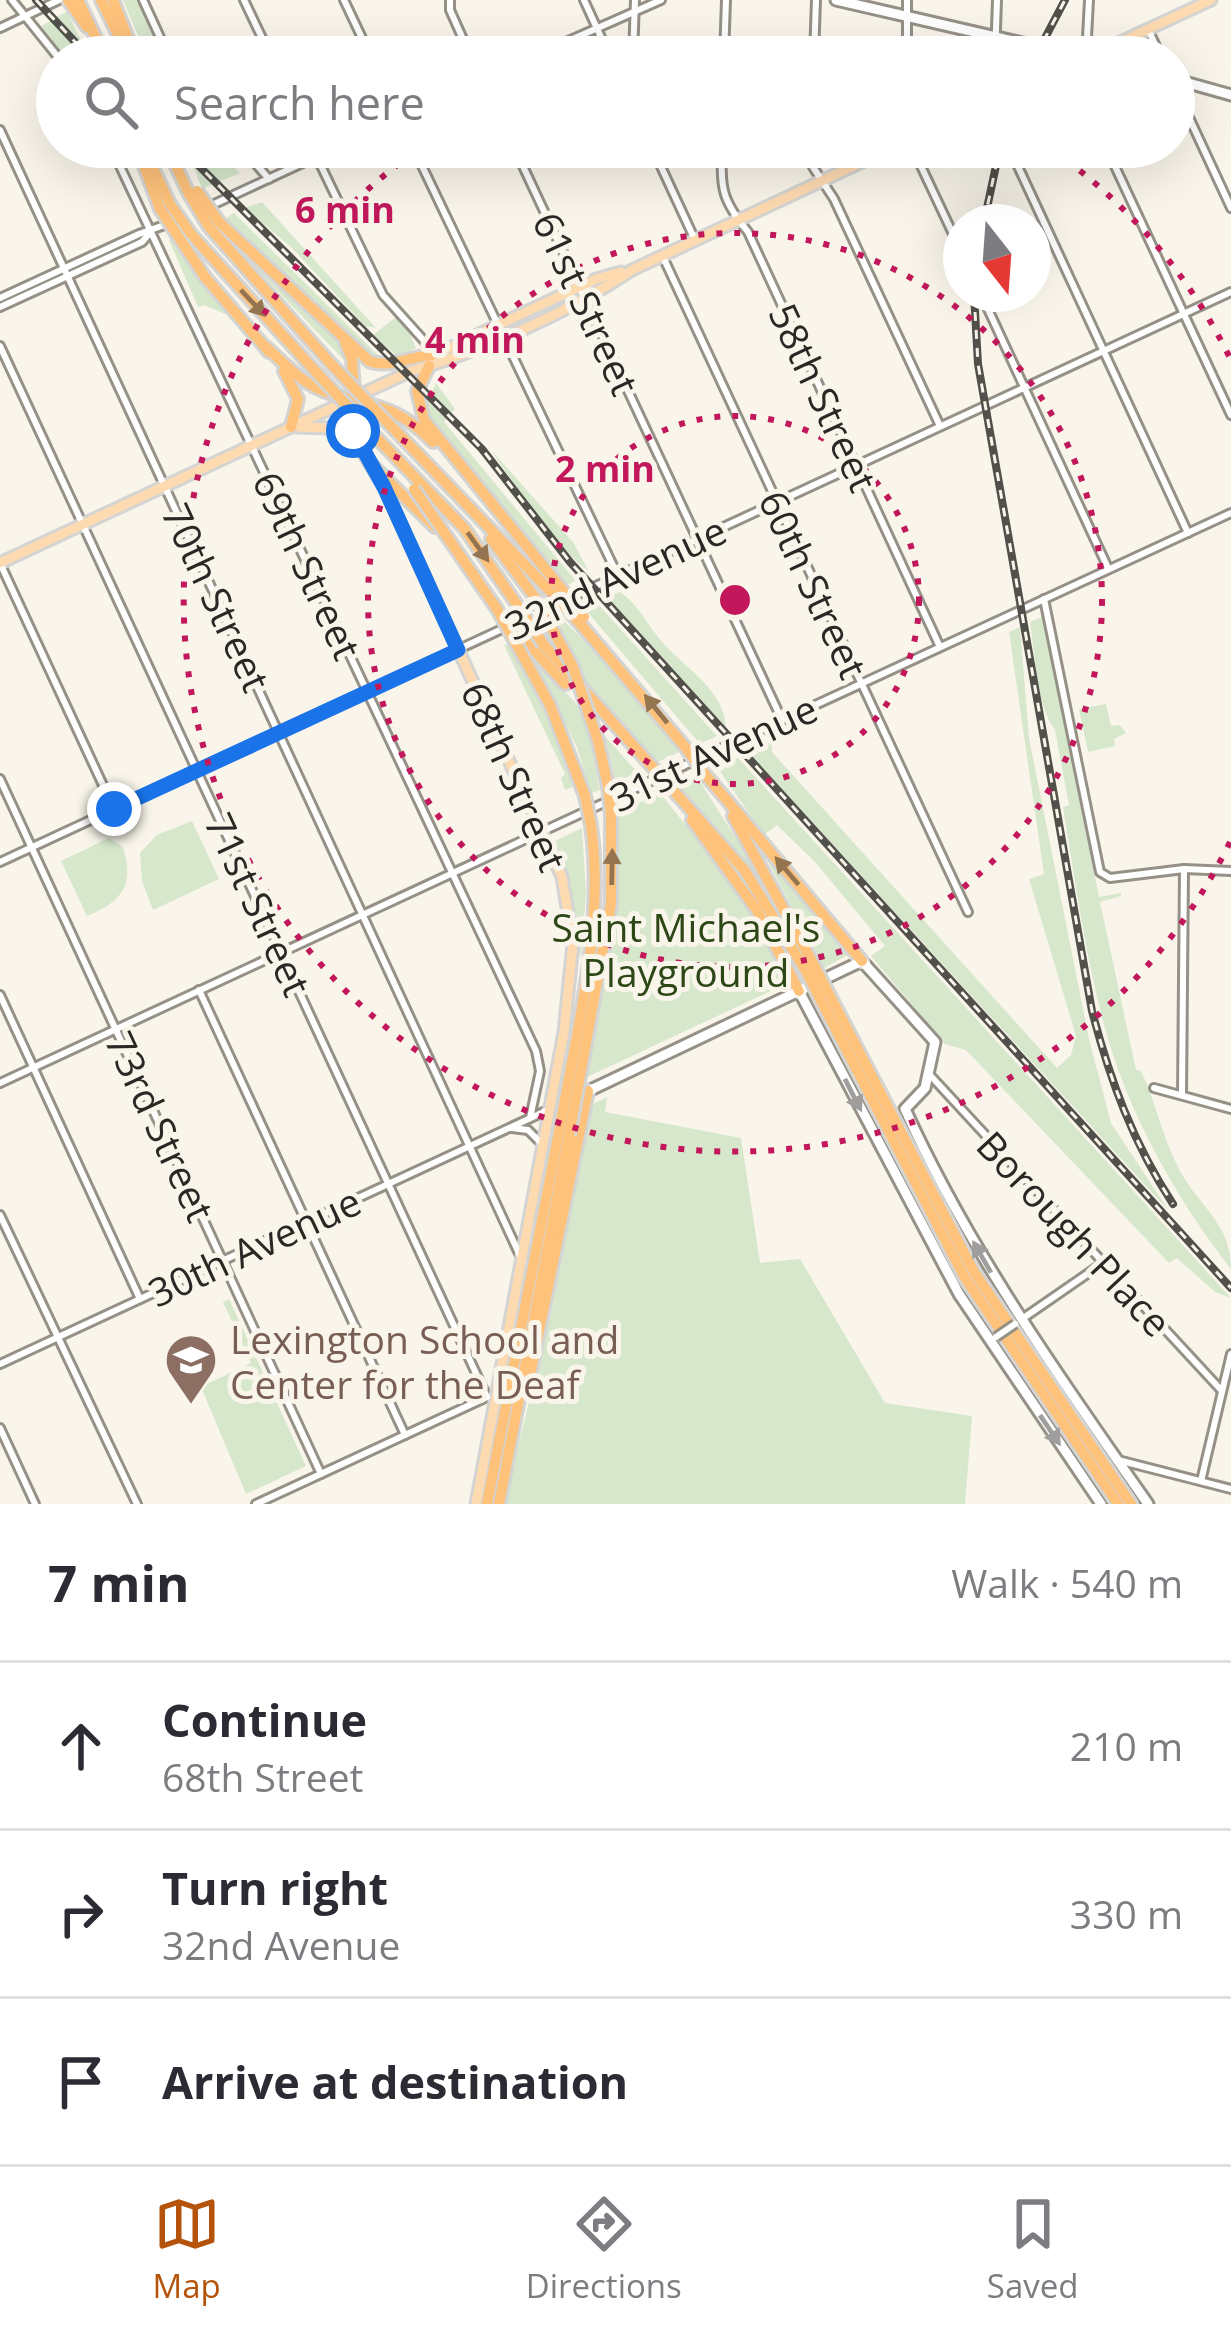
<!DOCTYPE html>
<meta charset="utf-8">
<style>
:root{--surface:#fff;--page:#f2f2f3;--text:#2b2b33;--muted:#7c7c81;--line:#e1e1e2;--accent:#b45309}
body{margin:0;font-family:"Open Sans",sans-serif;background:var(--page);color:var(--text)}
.compass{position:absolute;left:943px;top:204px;width:108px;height:108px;border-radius:50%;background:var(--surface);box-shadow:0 12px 48px #0002;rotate:163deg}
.stop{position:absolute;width:36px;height:36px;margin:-27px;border:9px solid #1a73e8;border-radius:50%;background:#fff}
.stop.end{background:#1a73e8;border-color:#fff;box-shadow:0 3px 12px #0008}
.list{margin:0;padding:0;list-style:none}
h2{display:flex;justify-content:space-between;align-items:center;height:156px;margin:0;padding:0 48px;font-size:51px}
h2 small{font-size:39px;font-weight:400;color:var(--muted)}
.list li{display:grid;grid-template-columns:78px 1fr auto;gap:36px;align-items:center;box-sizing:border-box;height:168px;padding:0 48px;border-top:3px solid var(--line)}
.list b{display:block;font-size:45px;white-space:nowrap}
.list p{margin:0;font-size:39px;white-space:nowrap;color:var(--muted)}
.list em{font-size:39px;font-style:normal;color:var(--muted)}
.icon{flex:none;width:66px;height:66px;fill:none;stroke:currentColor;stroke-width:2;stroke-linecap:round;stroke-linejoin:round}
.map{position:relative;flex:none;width:1231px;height:1504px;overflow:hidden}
.search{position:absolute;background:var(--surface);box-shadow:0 12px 48px #0002;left:36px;right:36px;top:36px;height:132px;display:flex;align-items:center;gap:30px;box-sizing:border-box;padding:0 42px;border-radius:66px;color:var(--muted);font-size:45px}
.sheet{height:660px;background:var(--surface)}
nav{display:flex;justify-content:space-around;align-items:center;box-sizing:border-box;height:168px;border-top:3px solid var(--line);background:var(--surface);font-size:33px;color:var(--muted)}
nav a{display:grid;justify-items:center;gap:6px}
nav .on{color:var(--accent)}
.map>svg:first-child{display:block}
</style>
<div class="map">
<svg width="1231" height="1504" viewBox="0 0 1231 1504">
<rect width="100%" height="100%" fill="#f9f5ea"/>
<g fill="#d6e7cc">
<polygon points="123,0 137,0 162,57 147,57"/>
<polygon points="67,11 89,57 65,57 40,27"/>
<polygon points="186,147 213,147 240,173 202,189"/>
<polygon points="262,202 376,328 365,326 292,248 245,208"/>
<polygon points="234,213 383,360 375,361 225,219"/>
<polygon points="172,238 231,312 225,314 204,305 198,307 169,240"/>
<polygon points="240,252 333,337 342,347 344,360"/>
<polygon points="396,317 409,332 416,348 397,356 373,335"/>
<polygon points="436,383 455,409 444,422 576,581 565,586 428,416 425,406"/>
<path d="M492,451L573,542L588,570C569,562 506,474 492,451Z"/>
<path d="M620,592C640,606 647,625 663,643C685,668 724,690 726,727L607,597Z"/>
<polygon points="596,602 717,736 700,744 584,608"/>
<path d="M1042,617L1099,897L1121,893V896L1100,902L1136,1070L1141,1071C1156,1102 1162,1137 1179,1169C1199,1207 1231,1223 1231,1269C1175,1197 1128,1113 1104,1025C1085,954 1075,880 1063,807L1069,805L1055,730C1036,704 1035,654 1030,622Z"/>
<polygon points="561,618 608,664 679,752 656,763 607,710 543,629"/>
<polygon points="1020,627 1029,738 1089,1039 1111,1123 1169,1211 748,752 772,740 772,752 1057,1068 1071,1055 1076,1036 1029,879 1044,874 1009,632"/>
<polygon points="520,641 637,772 616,783 606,740 591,743 600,790 591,793 577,747 555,703 543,709 573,787 565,790 561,778 565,774 504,645"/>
<polygon points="1106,704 1111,726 1120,725 1126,733 1114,739 1115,746 1088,752 1079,709"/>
<polygon points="738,758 1231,1298 1215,1292 1177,1258 1169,1263 966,1050 945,1044 871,956 885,946 815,862 777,825 764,835 717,767"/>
<polygon points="697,777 759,875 678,784"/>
<polygon points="660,793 744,898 790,982 587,1077 618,900 619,812"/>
<polygon points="192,821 219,879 153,910 142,881 140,853 157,835"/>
<polygon points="582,828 586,893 581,960 571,891 555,841"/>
<path d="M109,838L123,847C135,886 122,901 87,916L61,861Z"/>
<polygon points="757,841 851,953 824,968"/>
<polygon points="607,1097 605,1112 741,1138 760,1263 800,1259 885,1403 972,1416 965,1504 504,1504 551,1313 590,1106"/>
<polygon points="229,1299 306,1466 246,1494 201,1387 251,1363 223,1302"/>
</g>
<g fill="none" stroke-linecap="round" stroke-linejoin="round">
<g stroke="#959187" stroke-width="12">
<g id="street">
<polyline points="12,0 58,57"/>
<polyline points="143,0 169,57"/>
<polyline points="244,0 271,57"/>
<polyline points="344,0 371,57"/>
<polyline points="450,0 450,10 471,57"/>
<polyline points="584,0 610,57"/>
<polyline points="0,28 59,0"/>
<polyline points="1148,29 1161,57"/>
<polyline points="532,57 661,0"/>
<polyline points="633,57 635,0"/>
<polyline points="724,57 726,0"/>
<polyline points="814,57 816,0"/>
<polyline points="907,57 907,0"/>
<polyline points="995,57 997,0"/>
<polyline points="1086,57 1089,0"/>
<polyline points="1174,85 1231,208"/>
<polyline points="0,130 522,1260"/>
<polyline points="111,147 536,1051 540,1071 530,1118"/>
<polyline points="241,147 269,179"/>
<polyline points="312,147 383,295 435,353"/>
<polyline points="413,147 618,576"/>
<polyline points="514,147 782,720"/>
<polyline points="652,147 695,240"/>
<path d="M722,147C721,189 721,199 748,232L940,647"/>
<polyline points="812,147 813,167 834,199 940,426"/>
<polyline points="912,147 961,251"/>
<polyline points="1009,147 1188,533"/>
<polyline points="1106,147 1231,415"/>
<polyline points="210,206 337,147"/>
<polyline points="663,257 968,912"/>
<polyline points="981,294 1108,568"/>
<polyline points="0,298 139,234 170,223"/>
<polyline points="0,307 142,242 148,235"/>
<polyline points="0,346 487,1397"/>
<polyline points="0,563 114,809"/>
<polyline points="570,598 1231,292"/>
<polyline points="1044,599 1100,872 1110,878 1184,869 1231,871"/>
<polyline points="683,766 1231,513"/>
<polyline points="0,779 321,1474"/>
<polyline points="0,862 558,603"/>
<polyline points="199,990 405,1435"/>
<polyline points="0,995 140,1299"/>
<polyline points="929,1074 1222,1391"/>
<polyline points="0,1083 636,788"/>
<polyline points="1154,1088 1231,1109"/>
<polyline points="1182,1095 1184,869"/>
<polyline points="512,1128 528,1130 541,1143"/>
<polyline points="0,1215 137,1504"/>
<polyline points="1022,1319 1103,1263"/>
<polyline points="0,1364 550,1109"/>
<polyline points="0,1428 35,1504"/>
<polyline points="1118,1460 1231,1489"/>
<polyline points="1201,1481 1231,1354"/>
<polyline points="256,1504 487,1397"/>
</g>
</g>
<g stroke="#959187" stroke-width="15">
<g id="secondary">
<polyline points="836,0 1083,57"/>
<polyline points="1174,79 1231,95"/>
<polyline points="799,991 959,1294 1101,1504"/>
<path d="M582,1094L862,961L935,1042L925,1088L905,1109C969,1250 1059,1377 1148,1504"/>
</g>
</g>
<g stroke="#d4d4d3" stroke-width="15">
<g id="primary">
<polyline points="1088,57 1211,0"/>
<polyline points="428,358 596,279 621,272"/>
<polyline points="353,409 356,441 384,487 562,877 573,944 564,1032 476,1504"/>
<polyline points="298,427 329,428 357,450"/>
<path d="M0,563L411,371C483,351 569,312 632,270L894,147"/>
</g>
</g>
<g stroke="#d4d4d3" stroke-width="16">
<g id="highway">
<polyline points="68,0 87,27"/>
<polyline points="78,0 105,57"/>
<polyline points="101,0 129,57"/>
<polyline points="113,0 134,54"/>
<polyline points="137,147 160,209"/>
<polyline points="143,147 170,204"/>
<polyline points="167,147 189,194"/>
<path d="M219,222L369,361C389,369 411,356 432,355"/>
<polyline points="209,227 332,365"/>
<polyline points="191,234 316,372"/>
<polyline points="205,277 269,352"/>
<polyline points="345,342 352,359 354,394"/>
<path d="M266,347C286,365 303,385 329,393C375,407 397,405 433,442"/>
<polyline points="429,366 417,391 424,420 560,587"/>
<polyline points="284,371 298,399 291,427"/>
<polyline points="388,423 550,591"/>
<polyline points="372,433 464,528 518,606"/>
<polyline points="370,463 435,527"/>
<polyline points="491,539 536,599"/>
<polyline points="577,620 686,748"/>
<polyline points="523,638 565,684"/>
<polyline points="543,644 745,871 807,973"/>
<polyline points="550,705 585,796"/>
<polyline points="598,741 608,786"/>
<polyline points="704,773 862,961"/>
<polyline points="733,816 816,969"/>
<polyline points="692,820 756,909 799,991"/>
<polyline points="831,998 974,1272 1131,1504"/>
<polyline points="821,1001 965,1278 1118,1504"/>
<path d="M572,1062C587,984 602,905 591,825"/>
<polyline points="582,1065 611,904 611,815"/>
<polyline points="529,1380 588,1091"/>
<polyline points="487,1504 559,1132"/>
<polyline points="499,1504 569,1135"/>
</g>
</g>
<use href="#street" stroke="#fff" stroke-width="6"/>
<use href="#secondary" stroke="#fff" stroke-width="9"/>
<use href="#primary" stroke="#fedab0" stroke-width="9"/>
<use href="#highway" stroke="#fec27b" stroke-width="10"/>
<g stroke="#52504b" stroke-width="8">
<g id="rail">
<polyline points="36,0 89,57"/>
<polyline points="1035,57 1065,0"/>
<polyline points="180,147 482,449 570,562 1231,1288"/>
<polyline points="984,222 1000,147"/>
<path d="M974,294L978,364L1092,1011C1110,1080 1133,1143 1173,1204"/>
</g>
</g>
<use href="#rail" stroke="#f9f5ea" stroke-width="3" stroke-dasharray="9" stroke-linecap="butt"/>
<g stroke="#959187" stroke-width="12" stroke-linecap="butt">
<g id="street-bridge">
<polyline points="636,788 683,766"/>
<polyline points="996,1337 1015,1324"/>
</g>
</g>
<g stroke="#d4d4d3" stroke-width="16" stroke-linecap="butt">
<g id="highway-bridge">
<polyline points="197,191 219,222"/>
<polyline points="189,194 209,227"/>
<polyline points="170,204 191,234"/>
<polyline points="160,209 205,277"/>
<polyline points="332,365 388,423"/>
<polyline points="316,372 372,433"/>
<polyline points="414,489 497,609 550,705"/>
<polyline points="560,587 584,617"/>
<polyline points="550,591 577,620"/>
<polyline points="536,599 573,667 598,741"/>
<polyline points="518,606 543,644"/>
<polyline points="686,748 704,773"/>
<polyline points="608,786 611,815"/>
<polyline points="585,796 591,825"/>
<polyline points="816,969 831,998"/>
<polyline points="807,973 821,1001"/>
<polyline points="559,1132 572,1062"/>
<polyline points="569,1135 582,1065"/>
</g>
</g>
<use href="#street-bridge" stroke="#fff" stroke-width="6"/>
<use href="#highway-bridge" stroke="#fec27b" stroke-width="10"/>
</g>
<defs><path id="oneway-solid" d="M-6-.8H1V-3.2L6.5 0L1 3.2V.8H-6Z" transform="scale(3)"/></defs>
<g fill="#947550">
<use href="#oneway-solid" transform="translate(253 303) rotate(47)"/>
<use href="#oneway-solid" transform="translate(478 547) rotate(54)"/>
<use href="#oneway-solid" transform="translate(656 709) rotate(-129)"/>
<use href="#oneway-solid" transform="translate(612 867) rotate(-89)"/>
<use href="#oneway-solid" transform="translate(787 871) rotate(-130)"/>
</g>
<g fill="#9f9e9c">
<use href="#oneway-solid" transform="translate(853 1095) rotate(63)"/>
<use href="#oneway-solid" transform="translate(982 1257) rotate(-120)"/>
<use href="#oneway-solid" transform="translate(1050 1430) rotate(56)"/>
</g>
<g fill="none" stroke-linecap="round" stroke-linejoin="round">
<polyline stroke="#1a73e8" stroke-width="15" points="114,809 458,650 384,487 353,431"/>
</g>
<g fill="none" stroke="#c2185b" stroke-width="6" stroke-dasharray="6 12">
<circle cx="735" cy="600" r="184"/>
<circle cx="735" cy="600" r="367"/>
<path d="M1230 842A551 551 0 1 1 419 149M644 57A551 551 0 0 1 826 57M1051 149A551 551 0 0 1 1230 358"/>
</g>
<defs>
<g id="school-pin" transform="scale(2.7)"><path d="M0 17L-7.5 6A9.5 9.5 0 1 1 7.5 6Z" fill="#8d6e63" stroke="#f9f5ea"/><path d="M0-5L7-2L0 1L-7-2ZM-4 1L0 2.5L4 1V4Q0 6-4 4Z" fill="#fff"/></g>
</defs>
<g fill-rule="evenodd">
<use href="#school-pin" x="191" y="1360"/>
</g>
<g text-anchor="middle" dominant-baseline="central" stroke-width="10" stroke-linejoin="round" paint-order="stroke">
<g font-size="39" fill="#292824" stroke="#f9f5ea">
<text transform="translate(587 303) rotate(65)">61st Street</text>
<text transform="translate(824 397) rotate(65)">58th Street</text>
<text transform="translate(308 565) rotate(65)">69th Street</text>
<text transform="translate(615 577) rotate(-25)">32nd Avenue</text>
<text transform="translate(814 584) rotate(65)">60th Street</text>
<text transform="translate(217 597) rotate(65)">70th Street</text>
<text transform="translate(713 752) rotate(-25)">31st Avenue</text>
<text transform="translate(515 776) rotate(66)">68th Street</text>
<text transform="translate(259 904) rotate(65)">71st Street</text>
<text transform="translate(161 1126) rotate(65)">73rd Street</text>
<text transform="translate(1075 1233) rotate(47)">Borough Place</text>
<text transform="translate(254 1246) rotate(-25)">30th Avenue</text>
</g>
<g font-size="39" fill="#2d4717" stroke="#f9f5ea">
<text x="686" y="926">Saint Michael's<tspan x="686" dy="45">Playground</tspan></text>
</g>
<g font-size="39" fill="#785e54" stroke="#f9f5ea" text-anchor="start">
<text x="230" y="1338">Lexington School and<tspan x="230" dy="45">Center for the Deaf</tspan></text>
</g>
</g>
<circle cx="735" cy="600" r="18" fill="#c2185b" stroke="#f9f5ea" stroke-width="6"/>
<g font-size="36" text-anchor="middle" font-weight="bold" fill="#c2185b" stroke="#f9f5ea" stroke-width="10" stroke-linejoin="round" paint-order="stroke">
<text x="345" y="223">6 min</text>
<text x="475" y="353">4 min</text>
<text x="605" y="482">2 min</text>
</g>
</svg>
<svg class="compass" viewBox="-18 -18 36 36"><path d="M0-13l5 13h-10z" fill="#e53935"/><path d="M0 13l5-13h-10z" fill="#7c7c81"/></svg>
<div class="stop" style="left:353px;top:431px"></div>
<div class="stop end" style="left:114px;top:809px"></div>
<div class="search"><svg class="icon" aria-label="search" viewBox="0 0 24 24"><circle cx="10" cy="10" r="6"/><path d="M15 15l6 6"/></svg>Search here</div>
</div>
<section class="sheet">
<h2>7 min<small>Walk · 540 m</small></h2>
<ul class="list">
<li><svg class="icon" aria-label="ahead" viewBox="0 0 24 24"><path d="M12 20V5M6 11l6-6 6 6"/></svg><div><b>Continue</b><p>68th Street</p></div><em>210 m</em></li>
<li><svg class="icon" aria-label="right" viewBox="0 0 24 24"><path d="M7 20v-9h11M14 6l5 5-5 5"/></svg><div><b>Turn right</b><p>32nd Avenue</p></div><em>330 m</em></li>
<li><svg class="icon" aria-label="arrive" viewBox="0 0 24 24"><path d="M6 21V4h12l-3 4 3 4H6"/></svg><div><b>Arrive at destination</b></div></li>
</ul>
</section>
<nav>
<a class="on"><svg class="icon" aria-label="map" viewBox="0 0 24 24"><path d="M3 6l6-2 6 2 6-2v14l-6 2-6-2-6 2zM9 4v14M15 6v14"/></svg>Map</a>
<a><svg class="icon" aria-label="directions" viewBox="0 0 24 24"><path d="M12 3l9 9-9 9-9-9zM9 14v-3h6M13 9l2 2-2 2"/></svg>Directions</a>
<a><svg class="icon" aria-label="saved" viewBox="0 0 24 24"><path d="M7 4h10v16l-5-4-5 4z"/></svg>Saved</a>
</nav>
